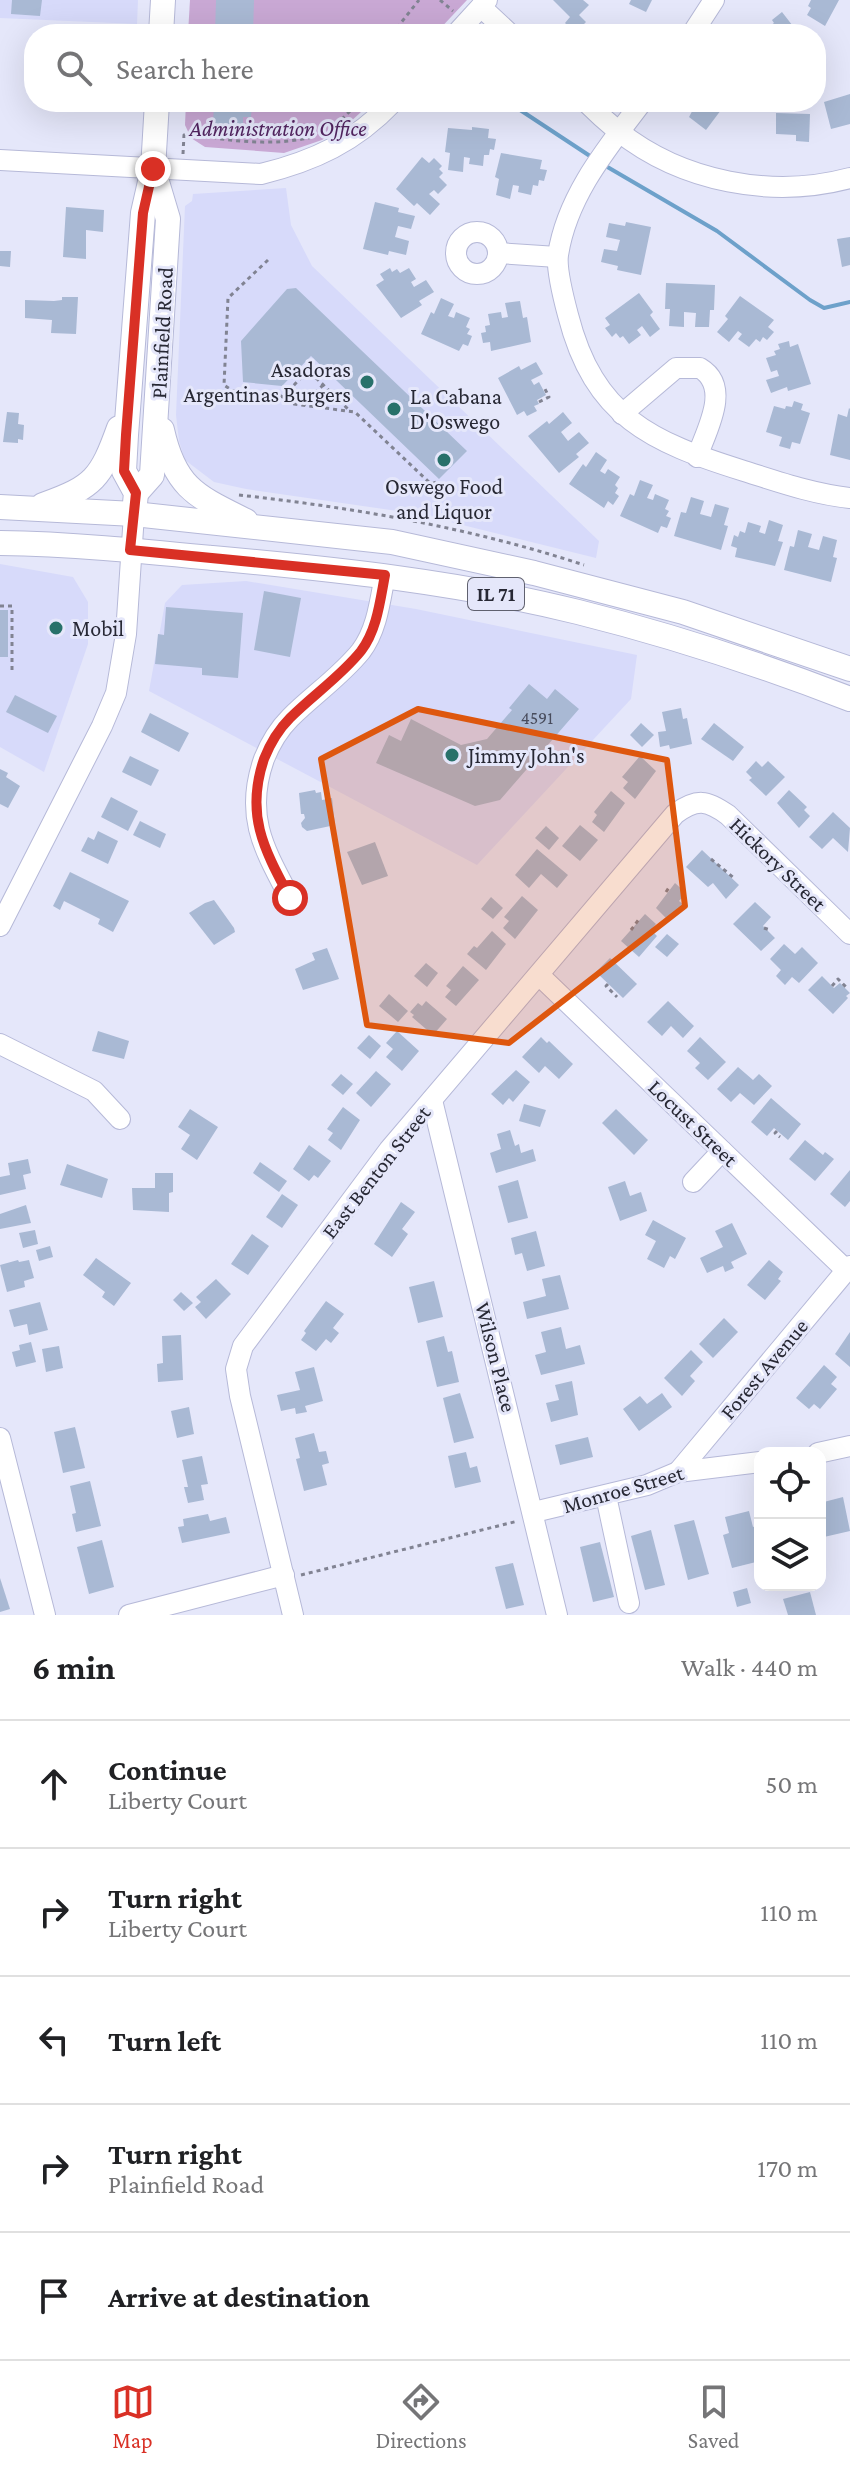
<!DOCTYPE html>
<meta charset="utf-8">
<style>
:root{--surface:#fff;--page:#f6f6f6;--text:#202124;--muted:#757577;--line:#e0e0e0;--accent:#d93025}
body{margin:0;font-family:"Crimson Pro",serif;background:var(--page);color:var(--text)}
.controls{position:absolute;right:24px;bottom:24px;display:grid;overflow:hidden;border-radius:16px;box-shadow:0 8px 32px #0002}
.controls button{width:72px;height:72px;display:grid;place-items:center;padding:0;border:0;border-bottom:2px solid var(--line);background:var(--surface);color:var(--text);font:40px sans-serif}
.stop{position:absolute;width:24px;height:24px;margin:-18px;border:6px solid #d93025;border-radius:50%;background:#fff}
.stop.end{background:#d93025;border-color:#fff;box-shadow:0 2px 8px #0008}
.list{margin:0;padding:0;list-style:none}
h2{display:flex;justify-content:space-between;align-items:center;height:104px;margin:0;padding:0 32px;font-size:34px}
h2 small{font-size:26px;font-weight:400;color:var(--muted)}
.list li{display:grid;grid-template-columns:52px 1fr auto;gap:24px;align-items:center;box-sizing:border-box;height:128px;padding:0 32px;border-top:2px solid var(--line)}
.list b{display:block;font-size:30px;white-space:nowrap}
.list p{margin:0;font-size:26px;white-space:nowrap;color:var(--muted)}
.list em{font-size:26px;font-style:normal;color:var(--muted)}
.icon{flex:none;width:44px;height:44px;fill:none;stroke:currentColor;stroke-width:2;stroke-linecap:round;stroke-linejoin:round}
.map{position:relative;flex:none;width:850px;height:1615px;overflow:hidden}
.search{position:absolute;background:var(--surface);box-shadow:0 8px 32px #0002;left:24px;right:24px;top:24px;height:88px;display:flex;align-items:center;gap:20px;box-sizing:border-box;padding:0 28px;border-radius:32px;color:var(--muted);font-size:30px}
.sheet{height:744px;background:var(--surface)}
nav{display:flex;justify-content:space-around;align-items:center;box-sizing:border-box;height:112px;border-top:2px solid var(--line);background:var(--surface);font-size:22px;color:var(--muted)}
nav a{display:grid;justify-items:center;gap:4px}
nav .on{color:var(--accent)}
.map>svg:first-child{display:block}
</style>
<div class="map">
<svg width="850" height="1615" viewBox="0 0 850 1615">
<rect width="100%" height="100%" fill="#e5e7fa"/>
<g fill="#d7dafa">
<polygon points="0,0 138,0 137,24 0,18"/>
<polygon points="286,188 291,225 312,266 599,541 596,558 418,514 246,489 214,482 185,460 179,441 176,415 185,206 192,201 193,194"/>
<polygon points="0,564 73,577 88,602 88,644 44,772 0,747"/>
<polygon points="246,581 416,609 637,655 631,699 477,865 149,691 165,603 182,585"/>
</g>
<g fill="#c9a8d4">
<polygon points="190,0 467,0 435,34 188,34"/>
<polygon points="186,102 372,102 349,123 322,140 284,153 205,147 191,138 185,125"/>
</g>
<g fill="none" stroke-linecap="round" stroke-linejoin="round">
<g stroke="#6da1ca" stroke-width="4">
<polyline points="508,102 593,158"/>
<polyline points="604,165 717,231 810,300 824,308 850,302"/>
</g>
</g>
<g fill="#a9b9d4">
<polygon points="12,0 42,0 40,16 11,14"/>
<polygon points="216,0 254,0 253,34 215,34"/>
<polygon points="553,0 583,0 589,5 579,15 586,22 575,33 565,23 570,17"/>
<polygon points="631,0 652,0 646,12 629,4"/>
<polygon points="811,0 839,0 825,26 807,15 811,8 808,6"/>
<polygon points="782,12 796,30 791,34 759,34 774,23 772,20"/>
<polygon points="850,94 850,124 831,129 824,102"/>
<polygon points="214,102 252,102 251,117 243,117 243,133 221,132 221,124 213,124"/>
<polygon points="697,102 727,102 706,130 689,117"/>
<polygon points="776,113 810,114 809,142 796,141 796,135 776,134"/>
<polygon points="472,127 489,129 488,138 496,139 494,150 490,149 489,155 484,155 483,166 469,164 470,158 464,157 463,172 448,170 450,153 445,152 448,128 472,130"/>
<polygon points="501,153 542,160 540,169 547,170 544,181 539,180 538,186 533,185 531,195 518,192 519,186 513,185 510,199 496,195 499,179 495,177"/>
<polygon points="422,157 429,163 434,158 442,166 439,169 443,173 439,177 447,185 438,194 434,190 429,194 440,204 430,215 417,203 414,206 396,189"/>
<polygon points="375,202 399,208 398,212 415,216 411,229 398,226 395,237 409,241 406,255 389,251 388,255 363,249"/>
<polygon points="66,207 104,210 103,232 86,230 86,259 63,257"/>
<polygon points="626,222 651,227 641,275 617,270 618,266 601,262 604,249 617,251 620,240 606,237 609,223 625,226"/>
<polygon points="850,237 850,265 842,267 837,239"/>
<polygon points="0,251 11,251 10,267 0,266"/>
<polygon points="390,268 392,272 397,269 400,273 409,268 416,279 411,282 414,287 426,280 434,292 419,301 422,305 401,318 376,285 384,280 380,274"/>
<polygon points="666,283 715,285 714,310 710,310 709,327 695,327 696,313 684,312 684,327 669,326 670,309 665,309"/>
<polygon points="296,288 467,451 439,479 311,356 282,386 243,382 241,341 287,289"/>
<polygon points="639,293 653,312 650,315 660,329 650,337 642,326 637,330 641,335 629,344 623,336 620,338 616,333 612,337 605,328 610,325 605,318"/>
<polygon points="740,296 774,320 768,327 774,332 767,340 763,337 760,342 756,339 749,347 738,339 742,334 738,331 729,342 717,332 728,319 725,316"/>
<polygon points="62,297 78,297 76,334 51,333 52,320 25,318 25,300 54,301 62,300"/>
<polygon points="441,298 454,304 448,316 454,318 456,312 470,318 466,327 470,329 467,334 472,336 468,346 463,344 459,351 421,334 431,312 434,314"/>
<polygon points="520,301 523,318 527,317 531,342 491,351 490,342 483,343 481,333 486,332 485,326 490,325 488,314 501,312 502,318 508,317 505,303"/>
<polygon points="789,341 790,347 798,344 811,384 788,391 787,387 771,393 766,380 779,376 777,370 771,372 766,358 776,355 774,351 780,349 778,344"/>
<polygon points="536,362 543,374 531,380 534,385 539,382 546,395 537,400 539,404 534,406 537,411 527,416 524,411 517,415 498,378 519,366 521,370"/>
<polygon points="794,401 803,404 801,410 810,413 800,444 792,442 790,449 779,446 782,437 766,432 774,406 785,409 786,406 792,407"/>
<polygon points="849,408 850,409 850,460 830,455 838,414 847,417"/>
<polygon points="7,412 19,413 18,424 24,425 23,440 18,439 18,443 3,442"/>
<polygon points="563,412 572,423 561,432 568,441 579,432 589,443 576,454 579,457 559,473 528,436 547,421 549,424"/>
<polygon points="596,452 607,460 600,471 605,474 608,469 620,477 615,485 618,488 615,493 619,496 613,505 608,501 604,508 569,484 583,464 586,467"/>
<polygon points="640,480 653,485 647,498 653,500 655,494 669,500 665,509 669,511 666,516 671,518 667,528 661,526 658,533 620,516 630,494 634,496"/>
<polygon points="691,497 704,501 700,514 711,517 715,504 729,508 724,525 728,526 721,550 674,536 681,512 686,513"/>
<polygon points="769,520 783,525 778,541 783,542 775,566 735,557 737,548 731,546 734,535 738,537 740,531 745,533 748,522 761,526 759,532 765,534"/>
<polygon points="798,530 812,534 808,547 819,550 823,536 837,540 833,557 837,558 831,582 784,570 790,546 794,547"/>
<polygon points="264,591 301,598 290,657 254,650"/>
<polygon points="166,607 243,613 238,678 202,675 202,668 155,664 158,634 164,635"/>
<rect x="0" y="610" width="8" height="47"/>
<polygon points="529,684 547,699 555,689 579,709 500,800 475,806 376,763 389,735 401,741 411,719 461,745 487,739 512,710 509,708"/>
<polygon points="15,695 57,716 48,733 6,712"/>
<polygon points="681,708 683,719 687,718 692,744 670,749 669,745 660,747 658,732 666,731 662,712"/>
<polygon points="150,713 189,733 179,752 141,732"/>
<polygon points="641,723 654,735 642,747 630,735"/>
<polygon points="714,723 744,747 733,761 701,739"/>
<polygon points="130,756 159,770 151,786 122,772"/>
<polygon points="640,756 656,771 635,799 623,788 628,782 622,777"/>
<polygon points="756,761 762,767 768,761 785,777 766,796 749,780 752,778 746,772"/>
<polygon points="0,769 8,773 6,777 20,786 8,808 0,804"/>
<polygon points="315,790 316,793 321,792 322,800 332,798 335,825 307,831 302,827 301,823 305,818 304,814 301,814 299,793"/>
<polygon points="789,790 807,807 804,810 810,816 799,828 777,803"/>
<polygon points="611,791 625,803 604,832 592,822 597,815 594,812"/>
<polygon points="111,797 138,811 128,831 101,817"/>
<polygon points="833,812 850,828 848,852 833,838 822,849 809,837"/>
<polygon points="140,821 166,834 160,848 133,835"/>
<polygon points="580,825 598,840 580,861 562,846"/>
<polygon points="546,826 559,838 549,850 535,838"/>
<polygon points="98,831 118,841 108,864 81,851 88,837 94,840"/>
<polygon points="375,842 388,876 362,885 347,852"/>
<polygon points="537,849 568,875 557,888 541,874 529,888 515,875"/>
<polygon points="702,850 739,885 726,899 713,883 708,887 686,867"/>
<polygon points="70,872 129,901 113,932 98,924 100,919 64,901 60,910 53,906"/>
<polygon points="675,883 686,893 679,901 684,905 669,921 656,908"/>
<polygon points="522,896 538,910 515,939 503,928 509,921 504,917"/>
<polygon points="491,897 503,908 493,919 481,909"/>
<polygon points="214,900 234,928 235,932 214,945 189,913 205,903"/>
<polygon points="755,902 771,917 763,926 775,938 761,951 733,924"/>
<polygon points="645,914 656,924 651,930 657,936 639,957 621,941"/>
<polygon points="492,931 506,944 486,970 467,954 474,946 477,948"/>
<polygon points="667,934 679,944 667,957 655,947"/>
<polygon points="784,944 795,954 802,947 818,963 799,983 792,977 785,985 776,976 781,970 770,959"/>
<polygon points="327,948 339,979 303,990 295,969 315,960 312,953"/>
<polygon points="610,958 637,984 623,998 596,972"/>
<polygon points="426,963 438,973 427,987 414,976"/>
<polygon points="463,966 479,980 456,1006 445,997 451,990 446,986"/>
<polygon points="822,976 834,988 840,983 850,993 846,996 848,998 833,1014 808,990"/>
<polygon points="389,994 408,1011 398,1022 379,1006"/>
<polygon points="426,1001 447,1019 433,1035 412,1017 414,1015 410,1012 418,1003 422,1006"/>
<polygon points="668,1001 694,1026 683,1038 671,1026 662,1036 647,1022"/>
<polygon points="98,1031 129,1041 124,1059 92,1051"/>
<polygon points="397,1031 419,1051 402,1071 386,1057 393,1049 386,1043"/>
<polygon points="369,1035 381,1046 370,1059 357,1048"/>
<polygon points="541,1037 547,1043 549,1041 573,1064 559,1079 545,1066 539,1073 522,1057"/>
<polygon points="700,1037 726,1062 708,1080 695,1068 700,1063 687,1051"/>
<polygon points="738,1067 753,1080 759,1074 772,1086 754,1105 740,1093 731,1102 717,1089"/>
<polygon points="516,1070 530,1082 513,1102 509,1098 503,1105 491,1094"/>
<polygon points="376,1071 391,1084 371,1107 356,1093"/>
<polygon points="341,1074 353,1084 343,1095 331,1085"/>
<polygon points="771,1098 801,1124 788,1140 774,1128 767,1136 751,1122"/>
<polygon points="524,1104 546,1110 540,1127 519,1121"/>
<polygon points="343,1107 360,1120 341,1150 328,1140 333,1133 327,1129"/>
<polygon points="190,1109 218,1127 197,1160 181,1149 190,1135 178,1127"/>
<polygon points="616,1109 648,1140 634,1155 602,1123"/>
<polygon points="510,1130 515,1146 519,1144 521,1153 533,1149 536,1161 496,1173 490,1153 501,1149 497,1134"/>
<polygon points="805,1140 823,1155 825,1152 834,1159 815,1181 789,1159"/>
<polygon points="309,1145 331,1161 318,1178 314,1175 309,1181 293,1169"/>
<polygon points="28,1159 31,1173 23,1175 26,1189 0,1195 0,1177 10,1175 8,1163"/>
<polygon points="260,1162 287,1181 279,1192 253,1173"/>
<polygon points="67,1164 108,1179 102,1198 60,1185"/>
<polygon points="850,1170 850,1201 845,1207 830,1194"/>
<polygon points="155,1173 173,1173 173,1192 169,1193 169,1212 133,1210 132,1188 155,1188"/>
<polygon points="518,1180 528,1218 508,1223 498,1186"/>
<polygon points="625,1181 630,1196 641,1192 647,1211 620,1221 608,1187"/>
<polygon points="282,1194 298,1205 282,1228 266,1217"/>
<polygon points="401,1202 415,1212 402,1229 408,1234 392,1257 374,1244"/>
<polygon points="26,1205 31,1223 0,1229 0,1214"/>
<polygon points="653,1220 686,1238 675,1259 670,1256 664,1268 647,1259 656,1241 645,1235"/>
<polygon points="732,1223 747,1254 731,1262 734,1268 725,1272 723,1266 707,1273 700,1258 723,1247 715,1231"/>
<polygon points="35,1230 38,1244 23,1248 19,1233"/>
<polygon points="536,1231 545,1266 527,1271 522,1253 515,1255 511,1238"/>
<polygon points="252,1234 269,1246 248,1275 231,1264"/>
<polygon points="50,1246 53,1257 39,1261 36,1250"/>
<polygon points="96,1258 131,1283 114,1306 102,1297 105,1292 83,1275"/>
<polygon points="18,1260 19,1262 29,1260 34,1278 24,1281 25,1287 7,1292 0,1265"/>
<polygon points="769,1260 783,1272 778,1279 781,1281 765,1300 747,1285"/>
<polygon points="560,1275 569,1309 527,1319 523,1302 546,1296 542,1279"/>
<polygon points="216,1279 231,1294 206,1319 195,1307 201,1302 196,1297"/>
<polygon points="434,1281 443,1317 418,1323 409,1287"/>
<polygon points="181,1292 193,1303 184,1311 173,1300"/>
<polygon points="326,1301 344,1314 333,1328 339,1333 331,1343 326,1339 316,1351 301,1340 306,1333 304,1331"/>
<polygon points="40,1302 48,1330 29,1335 27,1324 14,1327 9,1310"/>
<polygon points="724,1318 738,1332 713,1358 699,1344"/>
<polygon points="561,1327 566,1349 580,1345 585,1364 541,1375 535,1355 546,1352 541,1332"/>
<polygon points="850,1332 850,1367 835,1354"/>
<polygon points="181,1335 183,1380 158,1382 157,1364 163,1363 162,1336"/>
<polygon points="444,1336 448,1352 452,1351 459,1382 437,1387 426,1341"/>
<polygon points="31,1342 36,1362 16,1367 12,1352 20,1350 19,1345"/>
<polygon points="59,1346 63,1368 46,1372 42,1349"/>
<polygon points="691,1350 703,1362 690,1376 695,1381 682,1396 664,1378"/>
<polygon points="824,1365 837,1377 831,1384 837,1389 820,1409 814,1404 809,1409 796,1398"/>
<polygon points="314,1367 323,1401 305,1406 307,1412 296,1414 295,1408 281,1411 277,1395 300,1390 295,1372"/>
<polygon points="572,1381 578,1415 551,1422 546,1403 559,1400 555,1385"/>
<polygon points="460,1393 474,1438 454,1443 443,1398"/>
<polygon points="662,1393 672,1407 639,1431 623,1409 640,1396 647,1404"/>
<polygon points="189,1407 194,1434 177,1438 171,1411"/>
<polygon points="75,1427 85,1468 63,1473 54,1432"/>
<polygon points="314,1433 319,1452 326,1451 329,1463 322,1465 327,1485 304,1491 296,1459 300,1458 295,1438"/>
<polygon points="588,1437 593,1457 560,1465 555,1445"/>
<polygon points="466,1452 470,1468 477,1466 481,1482 455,1488 448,1456"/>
<polygon points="202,1456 208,1484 201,1485 204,1500 188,1503 184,1487 188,1487 182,1460"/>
<polygon points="90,1481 101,1526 76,1532 72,1514 76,1513 70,1486"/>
<polygon points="843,1497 850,1531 824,1537 820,1520 820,1503"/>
<polygon points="749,1511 753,1527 758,1525 760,1531 760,1561 732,1568 723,1535 729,1533 725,1517"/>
<polygon points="208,1514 210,1521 226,1517 230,1533 182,1543 178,1527 184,1526 183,1519"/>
<polygon points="694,1520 709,1574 688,1580 674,1525"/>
<polygon points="651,1530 665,1585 645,1590 631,1536"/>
<polygon points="102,1540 114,1587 89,1594 77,1547"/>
<polygon points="600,1542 614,1597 593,1602 580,1547"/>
<polygon points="513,1563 524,1605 506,1609 495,1567"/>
<polygon points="0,1578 10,1609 0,1612"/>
<polygon points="747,1588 751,1603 737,1607 733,1592"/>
<polygon points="810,1592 816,1615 788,1615 783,1599"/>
</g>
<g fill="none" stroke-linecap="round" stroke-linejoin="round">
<g stroke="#b6b9d8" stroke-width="22">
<g id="minor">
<polyline points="481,7 510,34"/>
<polyline points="456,34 487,0"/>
<polyline points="692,34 714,0"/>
<path d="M586,102C596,112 607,122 618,131C682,182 772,199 850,178"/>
<path d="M642,102C607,148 567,196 558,255C556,270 564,300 568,315C594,417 651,442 744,471C779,482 813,494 850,498"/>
<path d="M0,160L261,174C314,161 355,142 393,102"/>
<circle cx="477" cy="253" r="21"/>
<polyline points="498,253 557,257"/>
<path d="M622,414L676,368H700C732,387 706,431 697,457"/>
<path d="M290,898C264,849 244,816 264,759C270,744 278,730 290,718C313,695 341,676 361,651C377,630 380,601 385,575"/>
<polyline points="0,926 102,726 116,693 126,634 134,514"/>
<polyline points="539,975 846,1270"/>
<polyline points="0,1044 94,1091 120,1119"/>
<polyline points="432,1100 557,1615"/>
<polyline points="693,1182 722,1151"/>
<polyline points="0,1438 45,1615"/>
<polyline points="818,1453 850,1446"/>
<polyline points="678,1472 850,1266"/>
<polyline points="606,1496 629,1603"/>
<polyline points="534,1512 647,1485 678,1472 760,1462"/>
<polyline points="129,1615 284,1575"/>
<path d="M293,1615L240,1396L236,1369L243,1346L389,1150L675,814C697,798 707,800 728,815L850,934"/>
</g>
</g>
<g stroke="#b6b9d8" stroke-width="26">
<g id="major">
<polyline points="161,34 163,0"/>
<path d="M162,430C175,488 196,496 246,521"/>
<polyline points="136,493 152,475 168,219 154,172"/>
<path d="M43,505C94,487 101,478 119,428"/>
<polyline points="0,507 134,514 392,542 534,573 683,612 850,669"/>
<polyline points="134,514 136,493 124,471 126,435 143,213 153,169 157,102"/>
<path d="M0,543C71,544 141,551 212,558C335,569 458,582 578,612C670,635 762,665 850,699"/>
</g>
</g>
<g stroke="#818392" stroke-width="3" stroke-dasharray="4 4" stroke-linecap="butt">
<polyline points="440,0 453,11"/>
<polyline points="392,34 419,0"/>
<polyline points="336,125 359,102"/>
<path d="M183,154L184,135C197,131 209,137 222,139C251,143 284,144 312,137"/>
<polyline points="268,260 228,298 224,385 233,391 281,396 294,404 355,412 431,484 439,481"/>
<polyline points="283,397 308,370 350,411"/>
<polyline points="539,402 549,397 545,389"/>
<polyline points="304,405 323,385"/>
<path d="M239,495C356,508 472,528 584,565"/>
<polyline points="0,606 12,606 12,672"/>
<polyline points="711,859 734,878"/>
<polyline points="666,892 670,886"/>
<polyline points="764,928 770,930"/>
<polyline points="631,930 639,919"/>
<polyline points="608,984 606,986 617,997"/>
<polyline points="832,986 838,979 846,987"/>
<polyline points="777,1131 775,1133 780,1137"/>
<polyline points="301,1575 518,1521"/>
</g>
<use href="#minor" stroke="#fff" stroke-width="20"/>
<use href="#major" stroke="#fff" stroke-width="24"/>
</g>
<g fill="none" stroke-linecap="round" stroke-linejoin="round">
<path stroke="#d93025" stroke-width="10" d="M153,169L143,213L126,435L124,471L136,493L130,550L385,575C380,601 377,630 361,651C341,676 313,695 290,718C278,730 270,744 264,759C245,815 264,849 290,898"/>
</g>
<path fill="#de570e" fill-opacity="0.2" stroke="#de570e" stroke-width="6" stroke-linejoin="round" d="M418,709L667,760L685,906L509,1043L367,1025L321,759Z"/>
<g fill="#28716a" stroke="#e5e7fa" stroke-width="3">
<circle cx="367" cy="382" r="8"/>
<circle cx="394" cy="409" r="8"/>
<circle cx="444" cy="460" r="8"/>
<circle cx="56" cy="628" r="8"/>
<circle cx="452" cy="755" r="8"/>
</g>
<g text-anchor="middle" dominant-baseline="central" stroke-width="6" stroke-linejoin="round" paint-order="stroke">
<g font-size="18" fill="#484c5c">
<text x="537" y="718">4591</text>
</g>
<rect fill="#e5e7fa" stroke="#60616f" stroke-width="2" x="468" y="578" width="56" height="32" rx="6"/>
<g font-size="20" font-weight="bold" fill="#272834">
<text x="496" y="594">IL 71</text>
</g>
<g font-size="22" font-style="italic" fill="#522460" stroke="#e5e7fa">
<text x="278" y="128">Administration Office</text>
</g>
<g font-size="22" fill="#272834" stroke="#e5e7fa">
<text transform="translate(162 333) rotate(-87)">Plainfield Road</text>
<text transform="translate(778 864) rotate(44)">Hickory Street</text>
<text transform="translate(693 1123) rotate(44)">Locust Street</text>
<text transform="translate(376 1172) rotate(-52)">East Benton Street</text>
<text transform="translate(496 1357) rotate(76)">Wilson Place</text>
<text transform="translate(764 1369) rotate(-50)">Forest Avenue</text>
<text transform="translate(623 1489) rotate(-16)">Monroe Street</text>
</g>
<g font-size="22" fill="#272834" stroke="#e5e7fa" text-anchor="start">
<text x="351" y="369" text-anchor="end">Asadoras<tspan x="351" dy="25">Argentinas Burgers</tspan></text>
<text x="410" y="396">La Cabana<tspan x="410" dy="25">D'Oswego</tspan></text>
<text x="444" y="486" text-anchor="middle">Oswego Food<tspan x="444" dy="25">and Liquor</tspan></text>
<text x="72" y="628">Mobil</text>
<text x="468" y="755">Jimmy John's</text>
</g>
</g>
</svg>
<div class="controls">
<button><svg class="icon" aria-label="locate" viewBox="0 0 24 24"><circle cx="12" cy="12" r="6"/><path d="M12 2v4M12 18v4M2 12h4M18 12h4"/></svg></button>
<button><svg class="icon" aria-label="layers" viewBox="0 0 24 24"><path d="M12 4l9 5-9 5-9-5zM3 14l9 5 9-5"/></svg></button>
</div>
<div class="stop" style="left:290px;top:898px"></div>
<div class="stop end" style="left:153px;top:169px"></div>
<div class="search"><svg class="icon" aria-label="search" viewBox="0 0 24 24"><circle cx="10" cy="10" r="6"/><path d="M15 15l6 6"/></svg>Search here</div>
</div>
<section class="sheet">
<h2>6 min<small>Walk · 440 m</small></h2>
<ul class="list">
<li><svg class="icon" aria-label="ahead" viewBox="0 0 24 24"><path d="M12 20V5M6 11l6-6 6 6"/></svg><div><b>Continue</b><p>Liberty Court</p></div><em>50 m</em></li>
<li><svg class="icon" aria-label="right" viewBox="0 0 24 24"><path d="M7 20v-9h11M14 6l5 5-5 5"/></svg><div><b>Turn right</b><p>Liberty Court</p></div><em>110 m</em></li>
<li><svg class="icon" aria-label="left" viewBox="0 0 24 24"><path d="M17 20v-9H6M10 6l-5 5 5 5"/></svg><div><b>Turn left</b></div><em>110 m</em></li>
<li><svg class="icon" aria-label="right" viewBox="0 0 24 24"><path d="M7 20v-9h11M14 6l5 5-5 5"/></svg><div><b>Turn right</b><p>Plainfield Road</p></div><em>170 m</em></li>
<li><svg class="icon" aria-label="arrive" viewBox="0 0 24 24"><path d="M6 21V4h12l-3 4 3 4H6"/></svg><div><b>Arrive at destination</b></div></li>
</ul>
</section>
<nav>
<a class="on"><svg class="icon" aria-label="map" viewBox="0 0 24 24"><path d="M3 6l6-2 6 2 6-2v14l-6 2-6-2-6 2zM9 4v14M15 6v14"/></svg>Map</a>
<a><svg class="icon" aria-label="directions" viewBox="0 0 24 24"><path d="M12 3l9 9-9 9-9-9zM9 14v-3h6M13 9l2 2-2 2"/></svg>Directions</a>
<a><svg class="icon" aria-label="saved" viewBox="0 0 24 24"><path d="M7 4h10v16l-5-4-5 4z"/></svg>Saved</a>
</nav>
